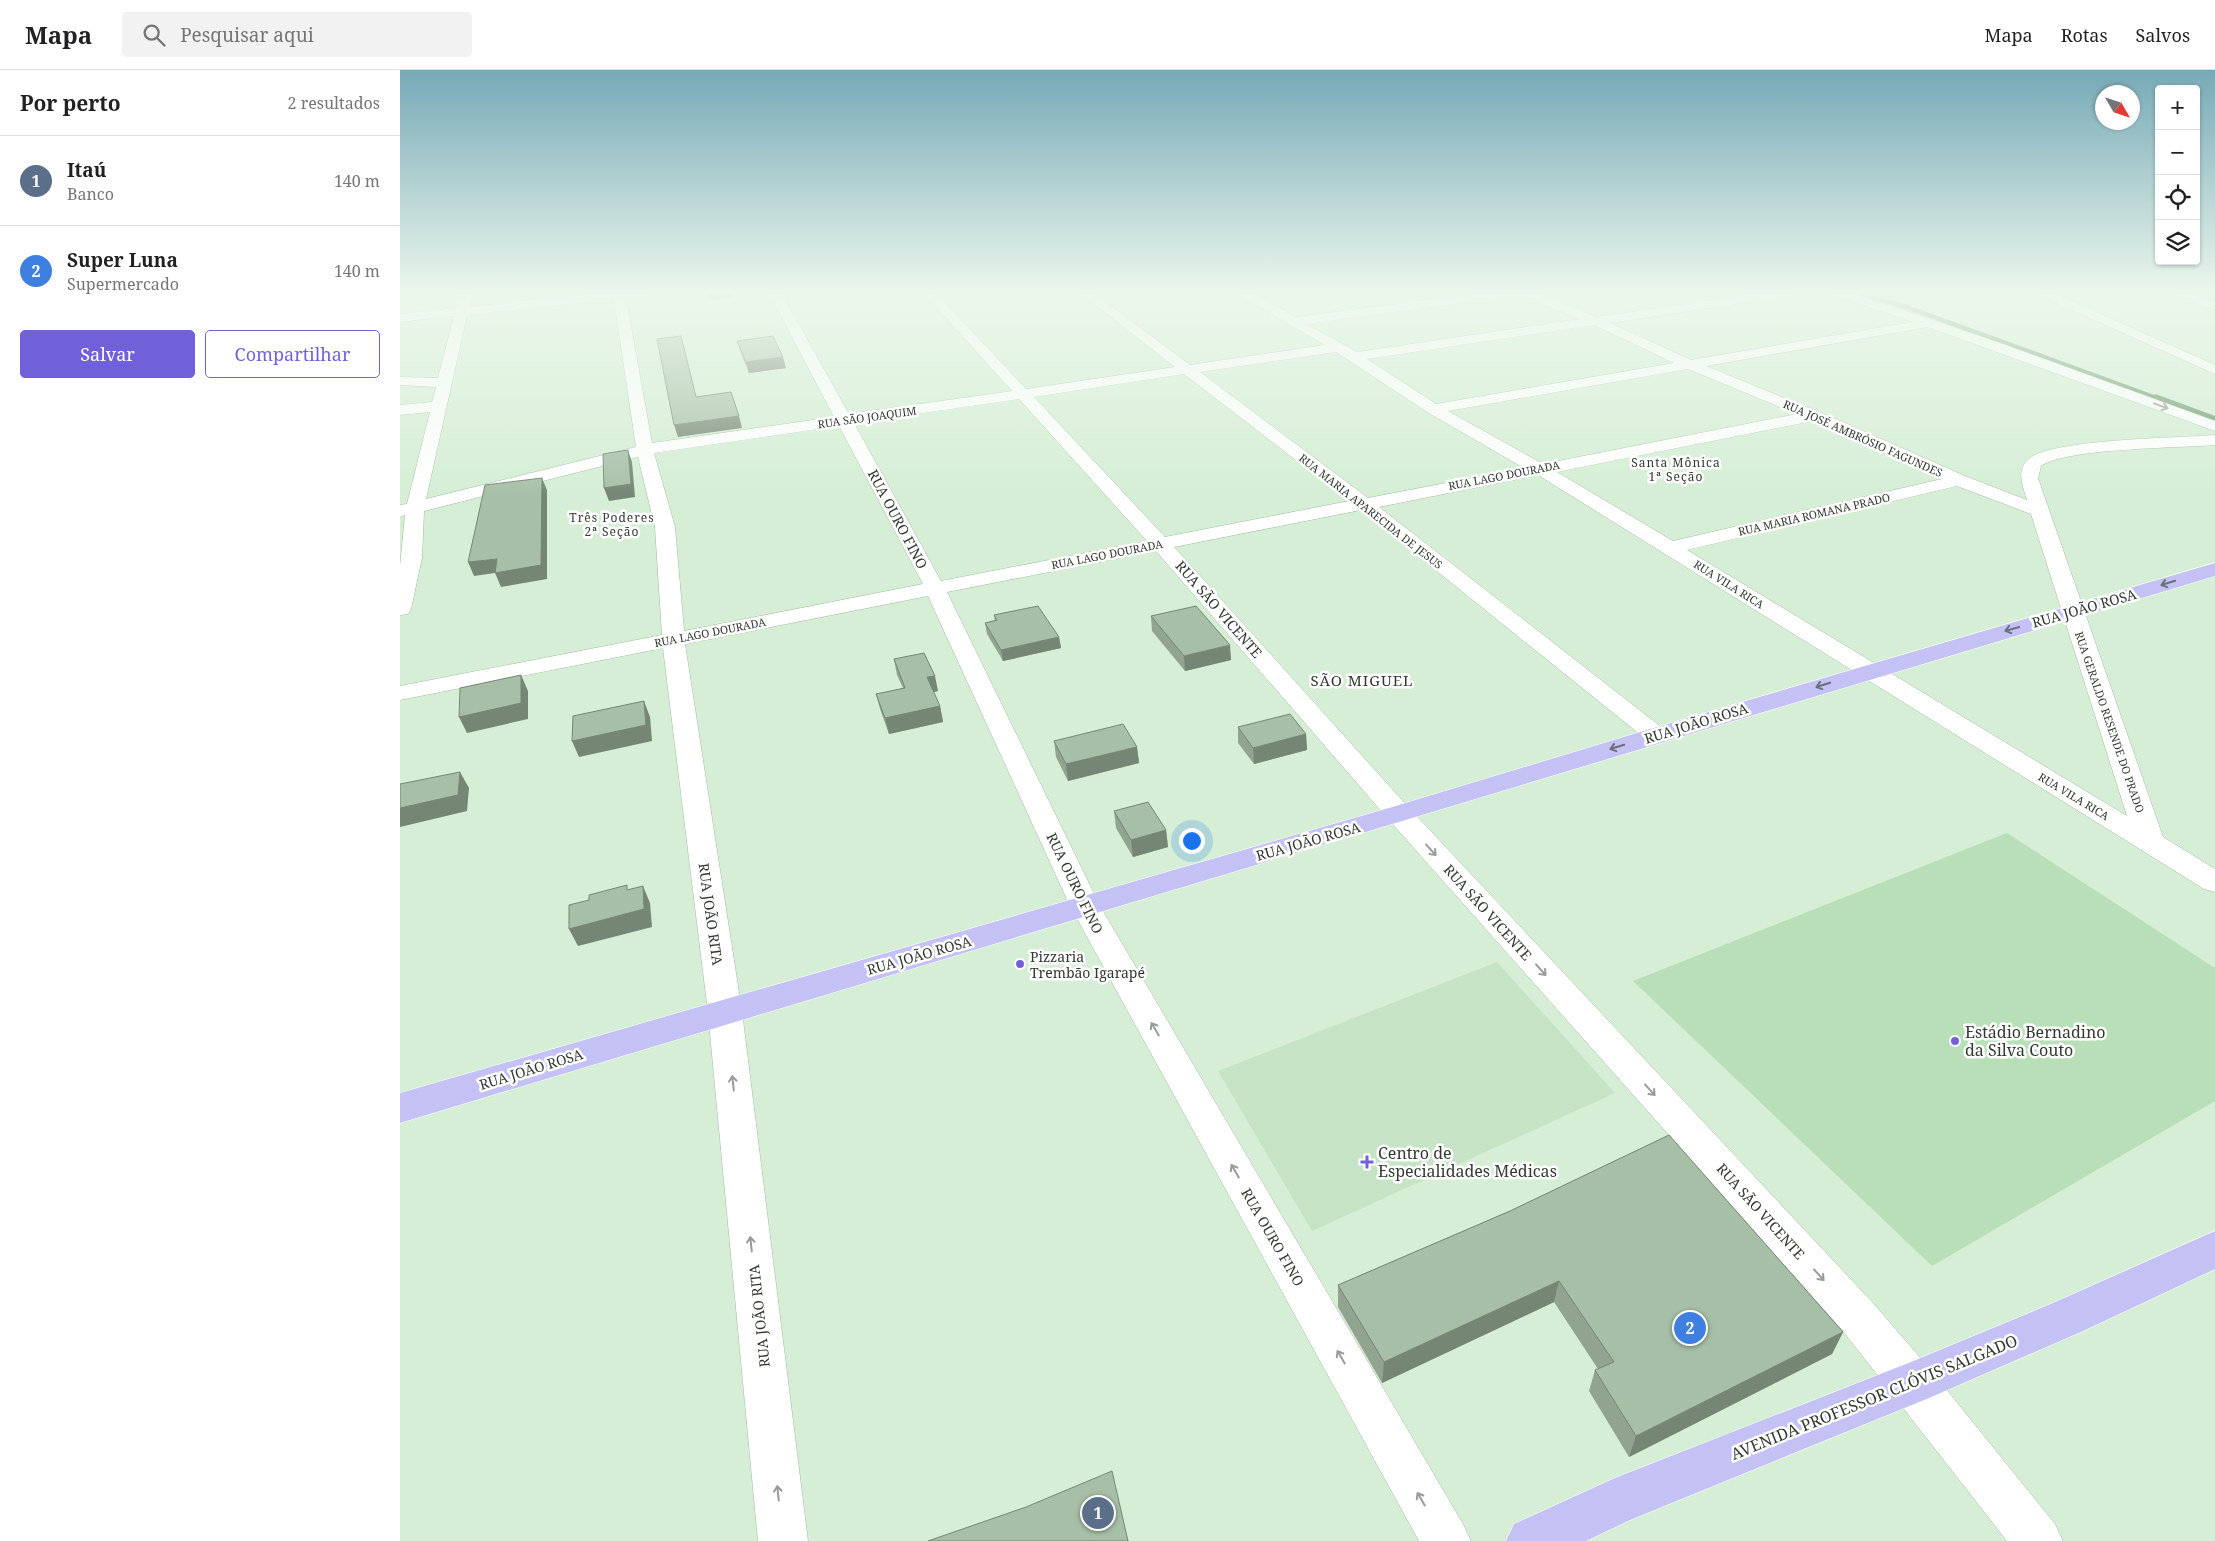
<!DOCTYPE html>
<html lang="pt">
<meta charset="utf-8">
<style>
:root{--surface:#fff;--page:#f2f2f2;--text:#202124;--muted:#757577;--line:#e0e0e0;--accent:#7061db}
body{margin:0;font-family:"Noto Serif",serif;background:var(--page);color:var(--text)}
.controls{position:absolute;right:15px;top:15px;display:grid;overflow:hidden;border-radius:5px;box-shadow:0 1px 4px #0004}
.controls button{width:45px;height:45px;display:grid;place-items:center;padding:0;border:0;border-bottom:1px solid var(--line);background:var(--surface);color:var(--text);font:25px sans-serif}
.compass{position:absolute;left:1695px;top:15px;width:45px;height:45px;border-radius:50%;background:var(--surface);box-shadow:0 1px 4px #0004;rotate:129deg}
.you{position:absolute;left:791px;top:770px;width:18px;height:18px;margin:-12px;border:4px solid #fff;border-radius:50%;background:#1a73e8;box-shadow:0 0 0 8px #1a73e833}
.badge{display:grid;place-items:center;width:32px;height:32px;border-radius:50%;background:var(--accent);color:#fff;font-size:16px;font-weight:700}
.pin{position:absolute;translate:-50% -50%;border:2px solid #fff;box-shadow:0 1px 5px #0006}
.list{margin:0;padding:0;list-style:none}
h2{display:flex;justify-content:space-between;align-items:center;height:65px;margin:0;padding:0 20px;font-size:21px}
h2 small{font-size:16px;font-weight:400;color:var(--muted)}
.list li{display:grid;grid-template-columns:32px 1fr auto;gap:15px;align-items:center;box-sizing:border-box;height:90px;padding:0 20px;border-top:1px solid var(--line)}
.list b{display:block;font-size:19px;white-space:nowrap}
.list p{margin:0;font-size:16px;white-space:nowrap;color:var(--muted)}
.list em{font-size:16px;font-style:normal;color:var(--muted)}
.actions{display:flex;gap:10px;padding:15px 20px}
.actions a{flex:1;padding:11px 0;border:1px solid var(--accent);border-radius:5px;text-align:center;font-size:18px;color:var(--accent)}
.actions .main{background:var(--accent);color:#fff}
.icon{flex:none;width:28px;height:28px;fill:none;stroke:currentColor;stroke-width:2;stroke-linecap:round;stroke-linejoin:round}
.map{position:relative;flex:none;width:1815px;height:1471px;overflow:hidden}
header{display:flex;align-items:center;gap:30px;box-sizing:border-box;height:70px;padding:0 25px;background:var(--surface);border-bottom:1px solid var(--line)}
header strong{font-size:24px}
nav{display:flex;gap:28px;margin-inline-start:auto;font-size:18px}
.search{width:350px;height:45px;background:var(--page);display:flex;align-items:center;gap:12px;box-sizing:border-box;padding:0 18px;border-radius:5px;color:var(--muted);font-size:19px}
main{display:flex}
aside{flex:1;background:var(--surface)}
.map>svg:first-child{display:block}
</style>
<header>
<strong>Mapa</strong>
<div class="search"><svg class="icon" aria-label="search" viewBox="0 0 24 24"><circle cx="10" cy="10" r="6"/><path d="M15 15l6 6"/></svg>Pesquisar aqui</div>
<nav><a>Mapa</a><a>Rotas</a><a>Salvos</a></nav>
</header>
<main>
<aside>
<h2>Por perto<small>2 resultados</small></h2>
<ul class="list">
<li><span class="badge" style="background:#5c6f8a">1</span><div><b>Itaú</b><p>Banco</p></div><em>140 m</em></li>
<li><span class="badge" style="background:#3f7fe0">2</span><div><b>Super Luna</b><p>Supermercado</p></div><em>140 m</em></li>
</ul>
<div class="actions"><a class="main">Salvar</a><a>Compartilhar</a></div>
</aside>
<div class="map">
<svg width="1815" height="1471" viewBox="0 0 1815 1471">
<rect width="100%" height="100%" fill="#d5eed5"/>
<polygon fill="#c6e4c5" points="1097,892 1215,1023 912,1161 818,1001"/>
<polygon fill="#b8dfb8" points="1607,763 1815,898 1815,1031 1532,1196 1233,911"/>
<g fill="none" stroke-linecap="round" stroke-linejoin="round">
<polyline stroke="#6c996c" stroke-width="4.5" points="1453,221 1504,236 1759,329"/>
<polyline stroke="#6c996c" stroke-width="5.5" points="1756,327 1815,349"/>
<g stroke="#a4bba3" stroke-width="1">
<g id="minor">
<path d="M60,221H72L69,237L213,221H261L255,225L226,228L252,373L434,347L368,221H380L449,344L612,321L522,221H534L626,319L775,297L678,221H691L790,295L925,275L837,224L835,221H849L896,247L1096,221H1133L1197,247L1373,221H1401L1395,225L1210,253L1291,290L1513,252L1431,224L1429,221H1446L1600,273L1815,351V361L1528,257L1306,296L1443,352L1565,406L1627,430C1623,416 1615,399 1630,388C1655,369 1779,368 1815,365V375C1779,378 1667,378 1641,396L1638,408L1763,767L1815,799V822L1804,819L1138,405L979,437L1265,660L1269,665L1265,670L1256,673L1247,670L961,440L774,477L1009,738L1473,1233L1529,1298L1655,1454L1663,1471H1607L1443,1261L989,750L756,481L547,522L700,836L1063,1454L1071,1471H1019L670,836L528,526L285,574L342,942L408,1471H358L308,942L263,578L0,630V616L262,565L255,457L238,387L24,441L22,488L11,539L8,544L0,545V496L5,445L0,447V435L7,434L30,342L0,345V335L32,332L36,317L0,315V307L38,308L54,246L0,252V244L56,238ZM1121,225L1180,249L957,282L907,254ZM214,229L236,377L26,429L67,245ZM1194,255L1274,293L1036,334L967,289ZM936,282L1027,342L1124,398L968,428L800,302ZM1288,299L1397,344L1143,394L1048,341ZM784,304L949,431L765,467L634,327ZM619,329L747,471L541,511L454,353ZM1413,351L1542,409L1273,471L1157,402ZM439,356L523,514L284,561L275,457L254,383ZM1557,416L1631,444L1727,746L1287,480Z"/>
<polygon points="1634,221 1649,221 1815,295 1815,304 1636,224"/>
<polygon points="1772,221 1788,221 1815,232 1815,240 1774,224"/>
</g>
</g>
<g stroke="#fff" stroke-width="1">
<g id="major">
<polygon points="1815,493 1815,506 0,1053 0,1023 989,738 1247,660"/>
<polygon points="1815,1161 1815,1199 1683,1261 1529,1328 1230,1450 1186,1471 1106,1471 1114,1454 1215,1408 1506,1294 1653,1233"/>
</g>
</g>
<use href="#minor" fill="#fff" fill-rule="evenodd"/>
<use href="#major" fill="#c4c1f5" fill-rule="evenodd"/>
</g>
<g fill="#90a490">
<polygon points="337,271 386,298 349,303 340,281"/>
<polygon points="594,545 659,567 661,578 603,591 587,564 585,553 595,551"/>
<polygon points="751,546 831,590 785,601 752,561"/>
<polygon points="494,589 538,621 533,622 540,636 543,652 489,664 480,639 476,624 503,618 497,605"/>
<polygon points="838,657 906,664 907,680 854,694 838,673"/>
<polygon points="654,671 737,677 739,693 668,711 656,687"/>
<polygon points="714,741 766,760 768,777 733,787 716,758"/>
<polygon points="1110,1141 1443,1262 1432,1284 1229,1387 1189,1321 1195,1300 1198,1299 1154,1232 982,1313 938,1237 938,1215"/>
</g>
<g fill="#758675">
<polygon points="306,221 330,221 332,227 308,230"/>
<polygon points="281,266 284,277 299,338 296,327"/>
<polygon points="383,287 386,298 349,303 346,292"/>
<polygon points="339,346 342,358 278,367 274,355"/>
<polygon points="228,380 232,392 235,427 209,431 204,418"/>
<polygon points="142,408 147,420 147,509 101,517 95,503 74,506 68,492 97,489"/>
<polygon points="659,567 661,578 603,591 601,580"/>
<polygon points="830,575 831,590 785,601 784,586"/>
<polygon points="121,605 128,621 128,649 67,663 59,647"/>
<polygon points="535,606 538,621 530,623 527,607"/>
<polygon points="244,631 250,647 252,671 179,687 172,671"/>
<polygon points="540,636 543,652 489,664 485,648"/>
<polygon points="906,664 907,680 854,694 853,678"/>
<polygon points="737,677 739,693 668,711 666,694"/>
<polygon points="60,702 69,718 67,741 0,757 0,738"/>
<polygon points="766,760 768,777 733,787 731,770"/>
<polygon points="243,816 250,833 252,857 178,876 169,859"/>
<polygon points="1159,1211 1154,1232 982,1313 984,1292"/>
<polygon points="1443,1262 1432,1284 1229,1387 1236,1366"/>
</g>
<g fill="#a7bfa7" stroke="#758675">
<polygon points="281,266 296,327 331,322 339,346 274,355 257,269"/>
<polygon points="373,266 383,287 346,292 337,271"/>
<polygon points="228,380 231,414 204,418 203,384"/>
<polygon points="142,408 141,495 95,503 97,489 68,492 85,415"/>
<polygon points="638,536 659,567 601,580 585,553 597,550 594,545"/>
<polygon points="796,536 830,575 784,586 751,546"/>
<polygon points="524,583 535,606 527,607 540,636 485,648 476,624 505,618 494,589"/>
<polygon points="121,605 121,633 59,647 60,618"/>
<polygon points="244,631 246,655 172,671 173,646"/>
<polygon points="890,644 906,664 853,678 838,657"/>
<polygon points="723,654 737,677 666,694 654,671"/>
<polygon points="60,702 58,725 0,738 0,714"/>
<polygon points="748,732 766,760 731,770 714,741"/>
<polygon points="227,815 227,820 243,816 244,839 169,859 169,835 189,830 189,825"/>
<polygon points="1269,1065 1443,1262 1236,1366 1195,1300 1214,1292 1159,1211 984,1292 938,1215 1110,1141"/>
<polygon points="712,1401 728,1471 528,1471 626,1437"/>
</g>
<defs><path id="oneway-shaft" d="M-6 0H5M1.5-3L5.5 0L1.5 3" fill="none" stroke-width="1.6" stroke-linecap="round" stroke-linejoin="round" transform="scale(1.25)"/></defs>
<g stroke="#989c98">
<use href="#oneway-shaft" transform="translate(1761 336) rotate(20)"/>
<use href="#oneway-shaft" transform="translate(1031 780) rotate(48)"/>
<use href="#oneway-shaft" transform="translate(1141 900) rotate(48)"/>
<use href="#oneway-shaft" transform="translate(755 959) rotate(-120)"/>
<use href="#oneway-shaft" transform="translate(333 1013) rotate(-96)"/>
<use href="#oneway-shaft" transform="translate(1250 1020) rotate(48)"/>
<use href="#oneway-shaft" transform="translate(835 1101) rotate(-120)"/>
<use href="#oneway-shaft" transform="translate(351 1174) rotate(-96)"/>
<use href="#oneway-shaft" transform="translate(1419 1205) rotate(48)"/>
<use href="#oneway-shaft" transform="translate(941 1287) rotate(-120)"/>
<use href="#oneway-shaft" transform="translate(378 1423) rotate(-96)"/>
<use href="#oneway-shaft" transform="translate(1021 1429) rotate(-120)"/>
</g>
<g stroke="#6b707f">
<use href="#oneway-shaft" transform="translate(1768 513) rotate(163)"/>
<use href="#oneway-shaft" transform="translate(1612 559) rotate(164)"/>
<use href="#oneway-shaft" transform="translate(1423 615) rotate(163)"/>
<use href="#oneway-shaft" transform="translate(1217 677) rotate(163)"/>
</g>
<linearGradient id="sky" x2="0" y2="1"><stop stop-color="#76a9b6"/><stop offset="0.52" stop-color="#ecf7ec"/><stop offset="1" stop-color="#ecf7ec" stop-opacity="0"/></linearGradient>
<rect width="1815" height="427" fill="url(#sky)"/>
<g fill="#7061db" stroke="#fff" stroke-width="2">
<circle cx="620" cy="894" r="5"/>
<circle cx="1555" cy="971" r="5"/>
<path d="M964.5 1084.5h5v5h5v5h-5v5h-5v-5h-5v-5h5z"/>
</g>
<g text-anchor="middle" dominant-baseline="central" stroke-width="5" stroke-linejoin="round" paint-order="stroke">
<g font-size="11" fill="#303a30" stroke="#fff">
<text transform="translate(467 347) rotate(-8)">RUA SÃO JOAQUIM</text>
<text transform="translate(1463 368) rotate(24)">RUA JOSÉ AMBRÓSIO FAGUNDES</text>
<text transform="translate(1104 405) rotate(-11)">RUA LAGO DOURADA</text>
<text transform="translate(971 441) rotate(38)">RUA MARIA APARECIDA DE JESUS</text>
<text transform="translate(1414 444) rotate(-13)">RUA MARIA ROMANA PRADO</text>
<text transform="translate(707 484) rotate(-11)">RUA LAGO DOURADA</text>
<text transform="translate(1329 514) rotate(32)">RUA VILA RICA</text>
<text transform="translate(310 562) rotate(-11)">RUA LAGO DOURADA</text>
<text transform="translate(1710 652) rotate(71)">RUA GERALDO RESENDE DO PRADO</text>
<text transform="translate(1674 726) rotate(31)">RUA VILA RICA</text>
</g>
<g font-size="12" letter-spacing="1" fill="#303a30" stroke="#fff">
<text x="1276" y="392">Santa Mônica<tspan x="1276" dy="14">1ª Seção</tspan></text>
<text x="212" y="447">Três Poderes<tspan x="212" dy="14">2ª Seção</tspan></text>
</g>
<g font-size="14" fill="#303a30" stroke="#fff">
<text transform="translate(498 449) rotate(62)">RUA OURO FINO</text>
<text transform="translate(1684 538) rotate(-16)">RUA JOÃO ROSA</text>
<text transform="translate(819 539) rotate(49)">RUA SÃO VICENTE</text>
<text transform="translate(1296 653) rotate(-17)">RUA JOÃO ROSA</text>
<text transform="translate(908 771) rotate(-16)">RUA JOÃO ROSA</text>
<text transform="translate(675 813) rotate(64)">RUA OURO FINO</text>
<text transform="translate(1088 842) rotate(48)">RUA SÃO VICENTE</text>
<text transform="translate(311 844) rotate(82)">RUA JOÃO RITA</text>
<text transform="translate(519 885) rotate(-16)">RUA JOÃO ROSA</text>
<text transform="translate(131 999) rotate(-17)">RUA JOÃO ROSA</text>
<text transform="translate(1361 1141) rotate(48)">RUA SÃO VICENTE</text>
<text transform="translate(873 1167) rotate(60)">RUA OURO FINO</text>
<text transform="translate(359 1246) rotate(-96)">RUA JOÃO RITA</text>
</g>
<g font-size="14" fill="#303a30" stroke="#fff" text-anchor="start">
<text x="630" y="886">Pizzaria<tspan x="630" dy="16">Trembão Igarapé</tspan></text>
</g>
<g font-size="15" letter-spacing="1" fill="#303a30" stroke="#fff">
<text x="962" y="610">SÃO MIGUEL</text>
</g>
<g font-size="16" fill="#303a30" stroke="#fff" text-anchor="start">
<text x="1565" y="962">Estádio Bernadino<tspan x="1565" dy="18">da Silva Couto</tspan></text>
<text x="978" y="1083">Centro de<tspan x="978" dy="18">Especialidades Médicas</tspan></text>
</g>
<g font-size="16" fill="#303a30" stroke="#fff">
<text transform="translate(1474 1327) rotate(-22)">AVENIDA PROFESSOR CLÓVIS SALGADO</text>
</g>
</g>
</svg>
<div class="controls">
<button>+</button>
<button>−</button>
<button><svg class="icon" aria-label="locate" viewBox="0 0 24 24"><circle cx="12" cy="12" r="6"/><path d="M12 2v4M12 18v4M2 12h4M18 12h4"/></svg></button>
<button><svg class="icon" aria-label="layers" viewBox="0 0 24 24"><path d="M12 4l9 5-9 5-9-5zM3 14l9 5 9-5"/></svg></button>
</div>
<svg class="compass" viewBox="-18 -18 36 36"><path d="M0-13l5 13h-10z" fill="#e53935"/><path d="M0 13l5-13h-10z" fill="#757577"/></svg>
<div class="you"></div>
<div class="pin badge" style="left:698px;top:1443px;background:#5c6f8a">1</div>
<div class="pin badge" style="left:1290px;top:1258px;background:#3f7fe0">2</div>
</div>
</main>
